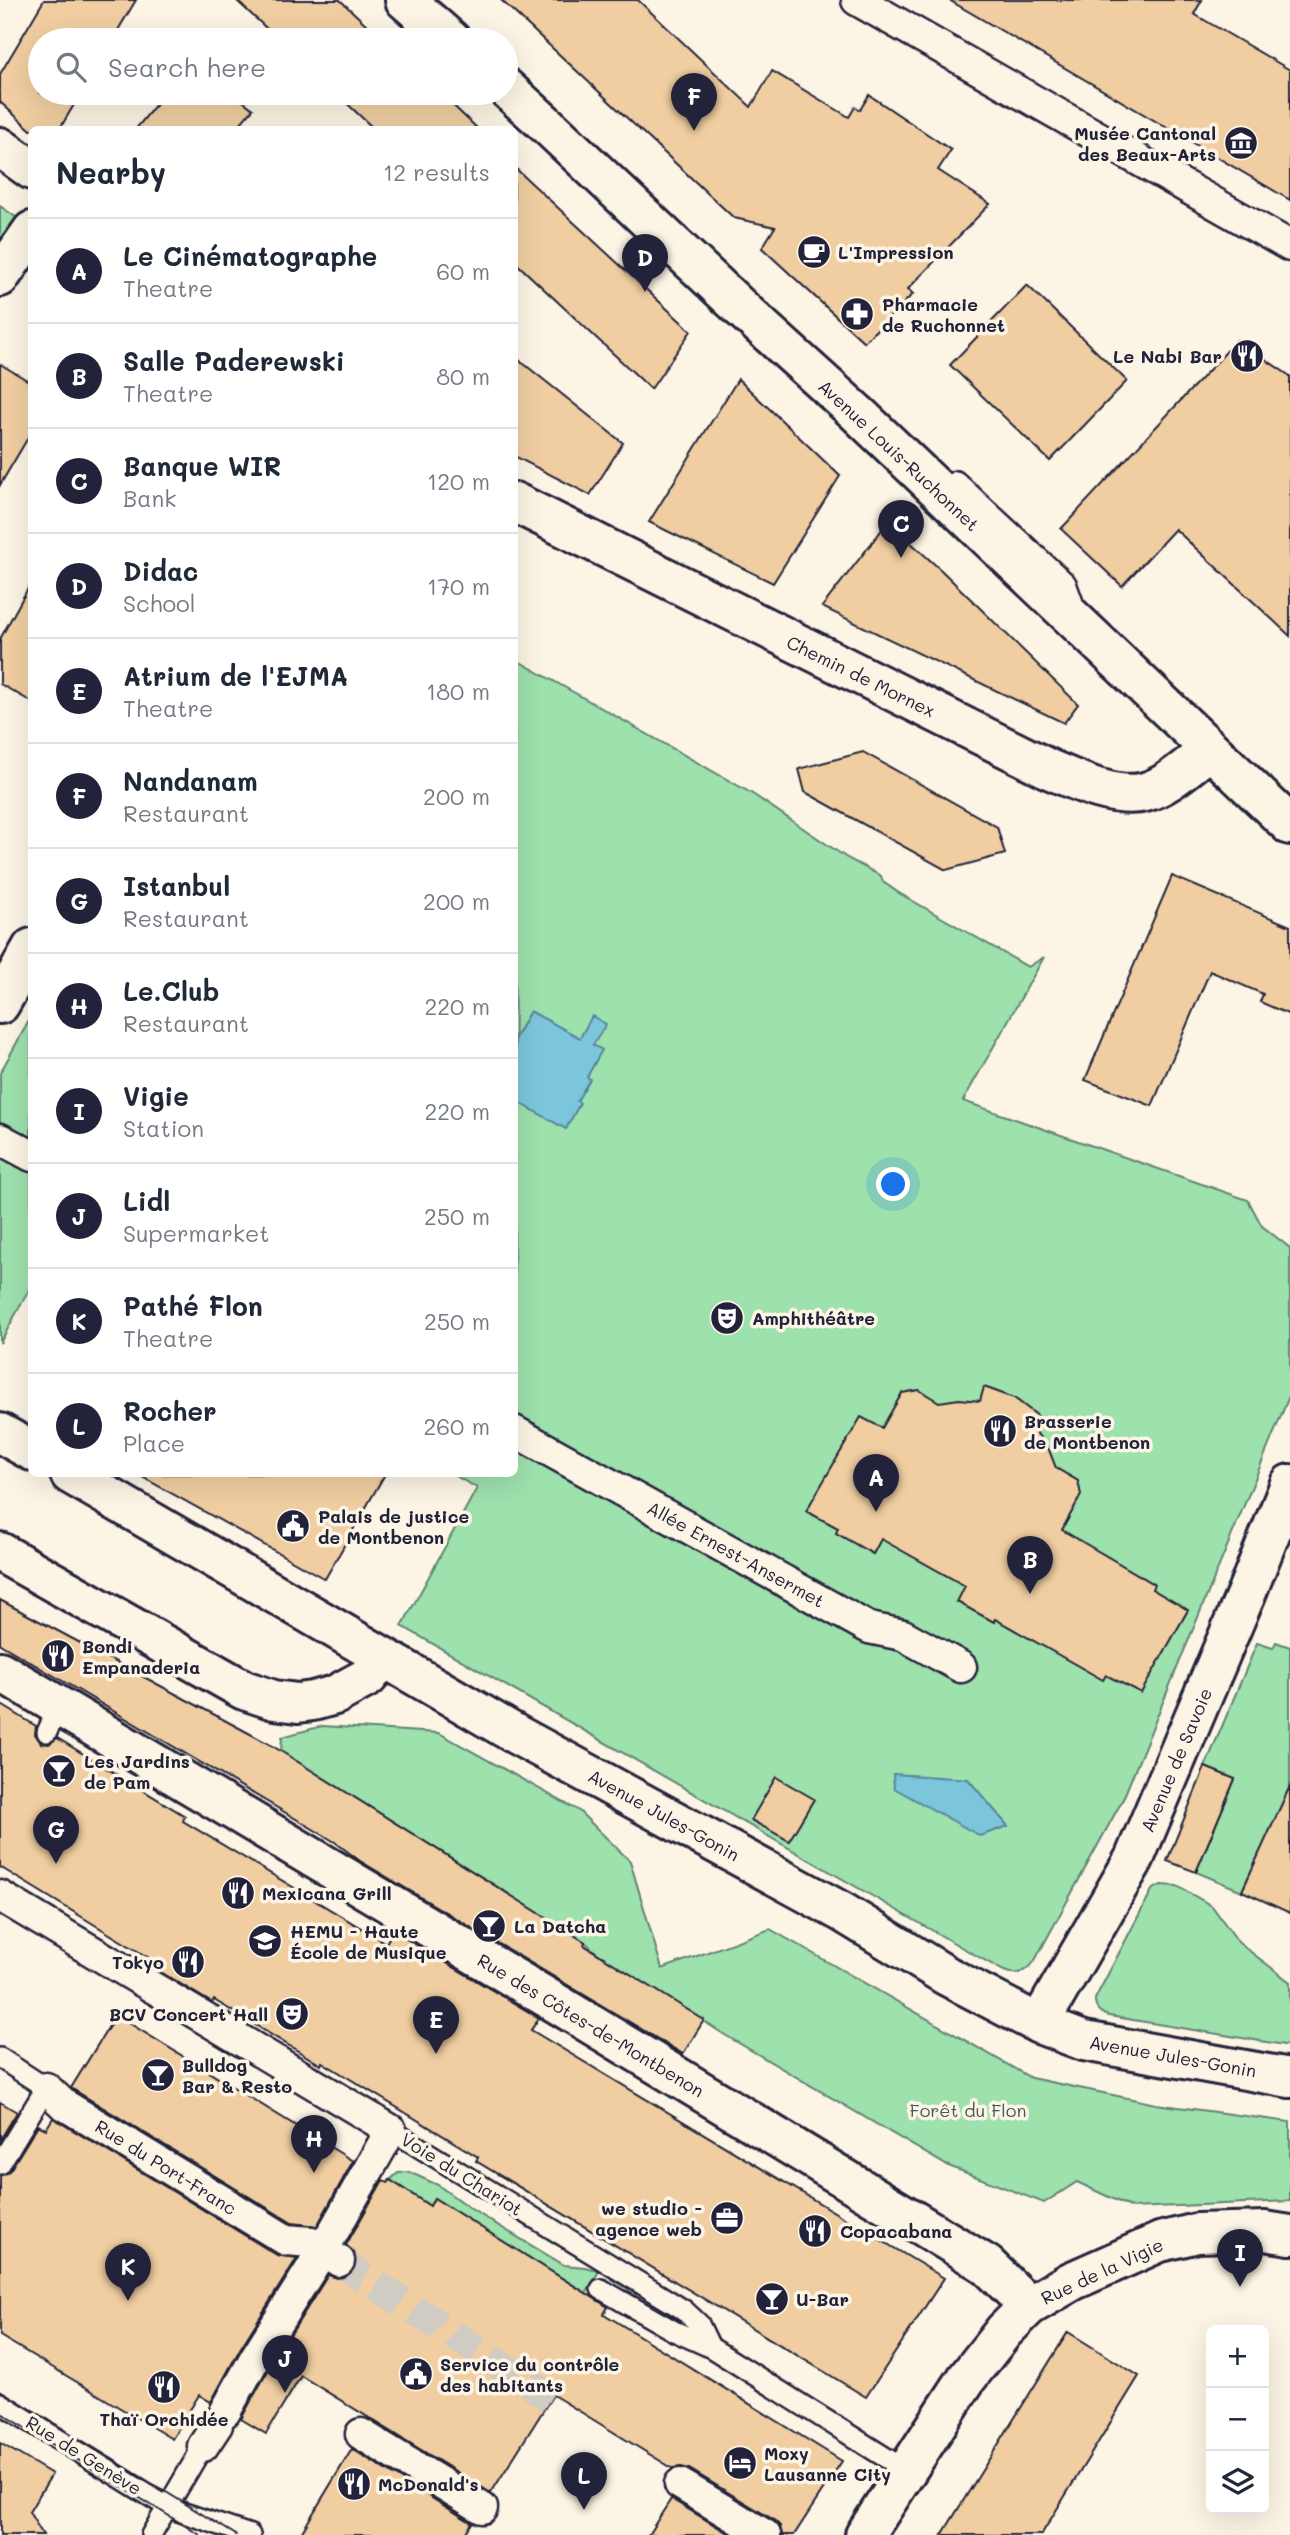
<!DOCTYPE html>
<meta charset="utf-8">
<style>
:root{--surface:#fff;--page:#f6f6f7;--text:#1f2937;--muted:#747a83;--line:#e0e1e3;--accent:#22223b}
body{margin:0;font-family:Mali,sans-serif;background:var(--page);color:var(--text)}
.controls{position:absolute;right:21px;bottom:21px;display:grid;overflow:hidden;border-radius:10px;box-shadow:0 7px 28px #0002}
.controls button{width:63px;height:63px;display:grid;place-items:center;padding:0;border:0;border-bottom:2px solid var(--line);background:var(--surface);color:var(--text);font:35px sans-serif}
.you{position:absolute;left:894px;top:1185px;width:24px;height:24px;margin:-18px;border:5px solid #fff;border-radius:50%;background:#1a73e8;box-shadow:0 0 0 10px #1a73e833}
.badge{display:grid;place-items:center;width:46px;height:46px;border-radius:50%;background:var(--accent);color:#fff;font-size:23px;font-weight:700}
.pin{position:absolute;translate:-50% -58px;filter:drop-shadow(0 2px 4px #0008)}
.pin::after{content:'';position:absolute;top:37px;width:24px;height:21px;background:inherit;clip-path:polygon(0 0,100% 0,50% 100%)}
.list{margin:0;padding:0;list-style:none}
h2{display:flex;justify-content:space-between;align-items:center;height:91px;margin:0;padding:0 28px;font-size:30px}
h2 small{font-size:23px;font-weight:400;color:var(--muted)}
.list li{display:grid;grid-template-columns:46px 1fr auto;gap:21px;align-items:center;box-sizing:border-box;height:105px;padding:0 28px;border-top:2px solid var(--line)}
.list b{display:block;font-size:26px;white-space:nowrap}
.list p{margin:0;font-size:23px;white-space:nowrap;color:var(--muted)}
.list em{font-size:23px;font-style:normal;color:var(--muted)}
.icon{flex:none;width:38px;height:38px;fill:none;stroke:currentColor;stroke-width:2;stroke-linecap:round;stroke-linejoin:round}
.map{position:relative;flex:none;width:1290px;height:2535px;overflow:hidden}
.search{position:absolute;background:var(--surface);box-shadow:0 7px 28px #0002;left:28px;top:28px;width:490px;height:77px;display:flex;align-items:center;gap:18px;box-sizing:border-box;padding:0 24px;border-radius:38px;color:var(--muted);font-size:26px}
.panel{position:absolute;background:var(--surface);box-shadow:0 7px 28px #0002;left:28px;top:126px;width:490px;height:1351px;border-radius:10px}
.map>svg:first-child{display:block}
</style>
<div class="map">
<svg width="1290" height="2535" viewBox="0 0 1290 2535">
<rect width="100%" height="100%" fill="#fcf5e5"/>
<filter id="ink" filterUnits="userSpaceOnUse"><feTurbulence type="fractalNoise" baseFrequency=".0143" numOctaves="2"/><feDisplacementMap in="SourceGraphic" scale="14" xChannelSelector="R" yChannelSelector="G"/><feConvolveMatrix kernelMatrix="1 2 1 2 8 2 1 2 1" color-interpolation-filters="sRGB"/></filter>
<g filter="url(#ink)">
<g fill="#9de1ad" stroke="#608274" stroke-width="2">
<polygon points="0,206 20,220 0,251"/>
<path d="M515,659L751,793L847,858L881,876L883,882L899,893L1028,967L1044,957L963,1101L1248,1200L1262,1226L1290,1248V1394L1123,1799L1034,1962C1026,1973 1016,1976 1004,1971L961,1947L402,1626L477,1488L452,1474H514Z"/>
<polygon points="31,1017 31,1286 0,1343 0,1073"/>
<polygon points="1276,1642 1290,1647 1290,1829 1274,1822 1242,1891 1196,1872 1235,1779 1205,1767 1257,1643 1273,1648"/>
<polygon points="322,1726 439,1733 579,1811 630,1861 662,1969 770,1929 1031,2078 1156,2104 1290,2122 1290,2201 1132,2208 1077,2182 1044,2203 946,2165 725,2035 597,1953 585,1942 281,1752 282,1737"/>
<path d="M1161,1885L1177,1886L1212,1906L1239,1943L1290,1982V2046L1109,2016C1099,2013 1095,2009 1095,1999L1152,1890Z"/>
<polygon points="409,2172 438,2185 471,2209 564,2265 585,2267 599,2271 586,2293 435,2199 430,2206 390,2180 398,2173"/>
</g>
<g fill="#7bc6db" stroke="#57849b" stroke-width="2">
<polygon points="530,1011 580,1038 592,1016 606,1024 593,1045 602,1050 587,1077 590,1079 577,1101 580,1103 566,1129 515,1100 515,1038"/>
<polygon points="893,1774 968,1779 1008,1826 980,1836 894,1788"/>
</g>
<g fill="#f0cea1" stroke="#22223b" stroke-width="2">
<polygon points="44,0 136,0 112,40 40,40 40,93 81,93 59,130 31,130 0,102 0,74"/>
<polygon points="236,0 340,0 383,40 279,40"/>
<polygon points="501,0 638,0 751,107 772,71 849,117 855,107 860,110 869,95 951,150 938,170 990,204 908,289 913,294 864,342 762,248 775,227 734,218"/>
<polygon points="949,0 1202,0 1194,14 1290,70 1290,200"/>
<polygon points="165,93 233,93 253,109 235,130 135,130"/>
<polygon points="336,93 440,93 479,130 375,130"/>
<polygon points="514,167 691,331 651,389 514,261"/>
<polygon points="1027,285 1127,381 1050,461 950,365"/>
<polygon points="1237,340 1290,376 1290,636 1175,529 1122,586 1061,529"/>
<polygon points="514,356 623,443 590,495 514,456"/>
<polygon points="0,364 32,383 32,431 0,485"/>
<polygon points="738,379 840,476 773,583 649,522"/>
<polygon points="888,522 942,571 1078,704 1064,723 822,607"/>
<polygon points="32,581 32,702 0,684 0,639"/>
<polygon points="863,752 997,827 1005,854 946,870 805,792 799,769"/>
<polygon points="1172,876 1290,926 1290,1015 1260,1002 1263,994 1210,971 1152,1106 1085,1080"/>
<polygon points="984,1387 1014,1398 1042,1419 1033,1428 1049,1450 1056,1468 1078,1481 1081,1495 1062,1530 1154,1584 1152,1589 1188,1610 1141,1693 1106,1675 1103,1680 995,1619 994,1622 957,1602 965,1586 881,1539 873,1554 836,1533 838,1528 806,1511 861,1417 882,1428 902,1393 919,1390 939,1402 959,1399 980,1401"/>
<polygon points="137,1474 385,1474 325,1579"/>
<polygon points="0,1600 271,1745 585,1942 584,1945 704,2020 683,2054 360,1861 335,1842 0,1644"/>
<polygon points="0,1704 36,1726 35,1734 41,1743 49,1744 57,1738 185,1816 183,1821 386,1943 393,1931 539,2018 531,2030 944,2278 866,2397 476,2161 478,2157 322,2062 321,2065 214,2000 212,2003 151,1966 154,1961 0,1867"/>
<polygon points="1205,1767 1235,1779 1196,1872 1167,1861"/>
<polygon points="776,1777 814,1799 789,1841 751,1820"/>
<polygon points="1290,1786 1290,1913 1242,1891"/>
<polygon points="116,2015 353,2161 317,2226 292,2223 71,2088"/>
<polygon points="0,2102 17,2112 0,2140"/>
<polygon points="53,2118 277,2255 297,2258 240,2349 211,2402 199,2395 172,2439 0,2336 0,2176 10,2170 38,2125 46,2129"/>
<polygon points="383,2180 388,2183 390,2180 430,2206 434,2198 608,2307 604,2314 842,2461 794,2535 782,2535 780,2526 774,2520 689,2469 681,2467 672,2468 553,2395 491,2493 301,2376 266,2434 241,2419 270,2367 328,2275 338,2278 347,2276 354,2270 356,2262 355,2254 346,2245"/>
<polygon points="1068,2332 1139,2376 1041,2535 942,2535"/>
<polygon points="0,2443 52,2474 29,2512 43,2535 0,2535"/>
<polygon points="352,2449 472,2523 464,2535 300,2535"/>
<polygon points="671,2499 731,2535 648,2535"/>
</g>
<g fill="none" stroke-linecap="round" stroke-linejoin="round">
<polyline stroke="#d0cbc3" stroke-width="30" stroke-dasharray="30 15" stroke-linecap="butt" points="339,2261 551,2398"/>
<g stroke="#22223b" stroke-width="24">
<g id="service">
<polyline points="956,481 1066,583 1075,608"/>
<polyline points="47,1732 59,1705"/>
<polyline points="0,2058 46,2088 0,2164"/>
<polyline points="391,2130 684,2310 699,2324 710,2347"/>
<polyline points="601,2289 674,2331 710,2347 907,2471"/>
<polyline points="0,2403 169,2508 250,2535"/>
<polyline points="151,2535 203,2446"/>
</g>
</g>
<g stroke="#22223b" stroke-width="35">
<g id="pedestrian">
<polyline points="857,0 1290,246"/>
<polyline points="0,1139 32,1156"/>
<polyline points="514,1431 869,1628 903,1635 961,1667"/>
<polyline points="0,1896 391,2130 323,2250 255,2358 225,2412"/>
<polyline points="46,2088 63,2104 286,2240 311,2242 339,2261"/>
<polyline points="361,2434 482,2508"/>
<polyline points="203,2446 217,2425"/>
<polyline points="680,2484 765,2535"/>
</g>
</g>
<g stroke="#22223b" stroke-width="44">
<g id="minor">
<polyline points="0,147 32,170"/>
<polyline points="0,277 32,231"/>
<path d="M514,502L1049,769C1075,780 1116,800 1145,792C1168,786 1190,764 1210,750"/>
<polyline points="0,1004 32,948"/>
<polyline points="0,1671 556,2003 987,2265 1029,2306"/>
</g>
</g>
<g stroke="#22223b" stroke-width="44">
<g id="tertiary">
<polyline points="0,1552 244,1690 274,1700 298,1703 313,1701 335,1695 368,1677 383,1657"/>
<polyline points="1039,2024 1134,1859 1246,1594 1290,1484"/>
<polyline points="865,2535 967,2378 1004,2331 1029,2306 1072,2281 1160,2242 1197,2233 1265,2231 1290,2235"/>
</g>
</g>
<g stroke="#22223b" stroke-width="44">
<g id="secondary">
<polyline points="405,0 451,40"/>
<polyline points="506,88 548,126 744,311 857,413 1290,825"/>
</g>
</g>
<g stroke="#22223b" stroke-width="44">
<g id="primary">
<polyline points="0,1433 32,1451"/>
<polyline points="70,1474 517,1735 842,1912 947,1976 1039,2024 1084,2041 1290,2078"/>
</g>
</g>
<use href="#service" stroke="#fcf5e5" stroke-width="19"/>
<use href="#pedestrian" stroke="#fcf5e5" stroke-width="30"/>
<use href="#minor" stroke="#fcf5e5" stroke-width="38"/>
<use href="#tertiary" stroke="#fcf5e5" stroke-width="38"/>
<use href="#secondary" stroke="#fcf5e5" stroke-width="38"/>
<use href="#primary" stroke="#fcf5e5" stroke-width="38"/>
<g stroke="#22223b" stroke-width="2">
<polyline points="0,2390 236,2535"/>
<polyline points="0,2412 200,2535"/>
</g>
</g>
</g>
<defs>
<g id="museum-disc" transform="scale(1.75)"><circle r="9.5" fill="#22223b" stroke="#fcf5e5"/><path d="M0-6L6-3V-2H-6V-3ZM-5-1h2V3h-2ZM-1-1h2V3h-2ZM3-1h2V3H3ZM-6 4H6V6H-6Z" fill="#fff"/></g>
<g id="cafe-disc" transform="scale(1.75)"><circle r="9.5" fill="#22223b" stroke="#fcf5e5"/><path d="M-5.5-4.5H6V0H3Q3 3.5 0 3.5H-2.5Q-5.5 3.5-5.5 0ZM3-3.2v2h1.7v-2ZM-6 4.5H4V6H-6Z" fill="#fff"/></g>
<g id="pharmacy-disc" transform="scale(1.75)"><circle r="9.5" fill="#22223b" stroke="#fcf5e5"/><path d="M-2-6h4v4h4v4h-4v4h-4v-4h-4v-4h4Z" fill="#fff"/></g>
<g id="restaurant-disc" transform="scale(1.75)"><circle r="9.5" fill="#22223b" stroke="#fcf5e5"/><path d="M-5-6h1v4h1v-4h1v4h1v-4h1v5L-1.5 .5V6h-2V.5L-5-1ZM5-6V6H3V1.5H1.5Q1.5-4 5-6Z" fill="#fff"/></g>
<g id="theatre-disc" transform="scale(1.75)"><circle r="9.5" fill="#22223b" stroke="#fcf5e5"/><path d="M-5-5.5Q0-4 5-5.5V0Q5 5 0 6Q-5 5-5 0ZM-3.3-2.5H-1v1.5H-3.3ZM1-2.5H3.3v1.5H1ZM-2.8 1Q0 5.5 2.8 1Z" fill="#fff"/></g>
<g id="civic-disc" transform="scale(1.75)"><circle r="9.5" fill="#22223b" stroke="#fcf5e5"/><path d="M-.6-6.5H3V-4.5H.6V-3L4-1V1h2V6H-6V1h2V-1L-.6-3ZM-1.2 2.5V6h2.4V2.5Z" fill="#fff"/></g>
<g id="bar-disc" transform="scale(1.75)"><circle r="9.5" fill="#22223b" stroke="#fcf5e5"/><path d="M-6-5H6L.8 .8V4.5H3.5V6h-7V4.5H-.8V.8Z" fill="#fff"/></g>
<g id="school-disc" transform="scale(1.75)"><circle r="9.5" fill="#22223b" stroke="#fcf5e5"/><path d="M0-5L7-2L0 1L-7-2ZM-4 1L0 2.5L4 1V4Q0 6-4 4Z" fill="#fff"/></g>
<g id="office-disc" transform="scale(1.75)"><circle r="9.5" fill="#22223b" stroke="#fcf5e5"/><path d="M-6-3h4V-5.5h4V-3h4V5H-6ZM-1-4.5V-3h2v-1.5ZM-6 0V1H6V0Z" fill="#fff"/></g>
<g id="hotel-disc" transform="scale(1.75)"><circle r="9.5" fill="#22223b" stroke="#fcf5e5"/><path d="M-6-4.5h1.5V1H6V5H4.5V3h-9V5H-6ZM-4 0a1.8 1.8 0 1 1 3.6 0ZM.5 0V-2.5h3Q6-2.5 6 0Z" fill="#fff"/></g>
</defs>
<g fill-rule="evenodd">
<use href="#museum-disc" x="1241" y="143"/>
<use href="#cafe-disc" x="814" y="252"/>
<use href="#pharmacy-disc" x="857" y="314"/>
<use href="#restaurant-disc" x="1247" y="356"/>
<use href="#theatre-disc" x="727" y="1318"/>
<use href="#restaurant-disc" x="1000" y="1431"/>
<use href="#civic-disc" x="293" y="1526"/>
<use href="#restaurant-disc" x="58" y="1656"/>
<use href="#bar-disc" x="59" y="1771"/>
<use href="#restaurant-disc" x="238" y="1893"/>
<use href="#bar-disc" x="489" y="1926"/>
<use href="#school-disc" x="265" y="1941"/>
<use href="#restaurant-disc" x="188" y="1962"/>
<use href="#theatre-disc" x="292" y="2014"/>
<use href="#bar-disc" x="158" y="2075"/>
<use href="#office-disc" x="727" y="2218"/>
<use href="#restaurant-disc" x="815" y="2231"/>
<use href="#bar-disc" x="772" y="2299"/>
<use href="#civic-disc" x="416" y="2374"/>
<use href="#restaurant-disc" x="164" y="2387"/>
<use href="#hotel-disc" x="740" y="2463"/>
<use href="#restaurant-disc" x="354" y="2484"/>
</g>
<g text-anchor="middle" dominant-baseline="central" stroke-width="7" stroke-linejoin="round" paint-order="stroke">
<g font-size="18" font-weight="bold" fill="#22223b" stroke="#fcf5e5" text-anchor="start">
<text x="1216" y="133" text-anchor="end">Musée Cantonal<tspan x="1216" dy="21">des Beaux-Arts</tspan></text>
<text x="838" y="252">L'Impression</text>
<text x="882" y="304">Pharmacie<tspan x="882" dy="21">de Ruchonnet</tspan></text>
<text x="1222" y="356" text-anchor="end">Le Nabi Bar</text>
<text x="752" y="1318">Amphithéâtre</text>
<text x="1024" y="1421">Brasserie<tspan x="1024" dy="21">de Montbenon</tspan></text>
<text x="318" y="1516">Palais de justice<tspan x="318" dy="21">de Montbenon</tspan></text>
<text x="82" y="1646">Bondi<tspan x="82" dy="21">Empanaderia</tspan></text>
<text x="84" y="1761">Les Jardins<tspan x="84" dy="21">de Pam</tspan></text>
<text x="262" y="1893">Mexicana Grill</text>
<text x="514" y="1926">La Datcha</text>
<text x="290" y="1931">HEMU - Haute<tspan x="290" dy="21">École de Musique</tspan></text>
<text x="164" y="1962" text-anchor="end">Tokyo</text>
<text x="268" y="2014" text-anchor="end">BCV Concert Hall</text>
<text x="182" y="2065">Bulldog<tspan x="182" dy="21">Bar &amp; Resto</tspan></text>
<text x="702" y="2208" text-anchor="end">we studio -<tspan x="702" dy="21">agence web</tspan></text>
<text x="840" y="2231">Copacabana</text>
<text x="796" y="2299">U-Bar</text>
<text x="440" y="2364">Service du contrôle<tspan x="440" dy="21">des habitants</tspan></text>
<text x="164" y="2419" text-anchor="middle">Thaï Orchidée</text>
<text x="764" y="2453">Moxy<tspan x="764" dy="21">Lausanne City</tspan></text>
<text x="378" y="2484">McDonald's</text>
</g>
<g font-size="18" fill="#22223b" stroke="#fcf5e5">
<text transform="translate(899 455) rotate(43)">Avenue Louis-Ruchonnet</text>
<text transform="translate(861 676) rotate(26)">Chemin de Mornex</text>
<text transform="translate(736 1554) rotate(29)">Allée Ernest-Ansermet</text>
<text transform="translate(1176 1760) rotate(-67)">Avenue de Savoie</text>
<text transform="translate(664 1815) rotate(29)">Avenue Jules-Gonin</text>
<text transform="translate(591 2025) rotate(31)">Rue des Côtes-de-Montbenon</text>
<text transform="translate(1173 2056) rotate(10)">Avenue Jules-Gonin</text>
<text transform="translate(166 2167) rotate(32)">Rue du Port-Franc</text>
<text transform="translate(462 2174) rotate(32)">Voie du Chariot</text>
<text transform="translate(1102 2271) rotate(-25)">Rue de la Vigie</text>
<text transform="translate(84 2455) rotate(32)">Rue de Genève</text>
</g>
<g font-size="18" fill="#475b5d" stroke="#fcf5e5">
<text x="968" y="2110">Forêt du Flon</text>
</g>
</g>
</svg>
<div class="controls">
<button>+</button>
<button>−</button>
<button><svg class="icon" aria-label="layers" viewBox="0 0 24 24"><path d="M12 4l9 5-9 5-9-5zM3 14l9 5 9-5"/></svg></button>
</div>
<div class="you"></div>
<div class="pin badge" style="left:876px;top:1512px">A</div>
<div class="pin badge" style="left:1030px;top:1594px">B</div>
<div class="pin badge" style="left:901px;top:558px">C</div>
<div class="pin badge" style="left:645px;top:292px">D</div>
<div class="pin badge" style="left:436px;top:2054px">E</div>
<div class="pin badge" style="left:694px;top:131px">F</div>
<div class="pin badge" style="left:56px;top:1864px">G</div>
<div class="pin badge" style="left:314px;top:2173px">H</div>
<div class="pin badge" style="left:1240px;top:2287px">I</div>
<div class="pin badge" style="left:285px;top:2393px">J</div>
<div class="pin badge" style="left:128px;top:2301px">K</div>
<div class="pin badge" style="left:584px;top:2510px">L</div>
<div class="search"><svg class="icon" aria-label="search" viewBox="0 0 24 24"><circle cx="10" cy="10" r="6"/><path d="M15 15l6 6"/></svg>Search here</div>
<section class="panel">
<h2>Nearby<small>12 results</small></h2>
<ul class="list">
<li><span class="badge">A</span><div><b>Le Cinématographe</b><p>Theatre</p></div><em>60 m</em></li>
<li><span class="badge">B</span><div><b>Salle Paderewski</b><p>Theatre</p></div><em>80 m</em></li>
<li><span class="badge">C</span><div><b>Banque WIR</b><p>Bank</p></div><em>120 m</em></li>
<li><span class="badge">D</span><div><b>Didac</b><p>School</p></div><em>170 m</em></li>
<li><span class="badge">E</span><div><b>Atrium de l'EJMA</b><p>Theatre</p></div><em>180 m</em></li>
<li><span class="badge">F</span><div><b>Nandanam</b><p>Restaurant</p></div><em>200 m</em></li>
<li><span class="badge">G</span><div><b>Istanbul</b><p>Restaurant</p></div><em>200 m</em></li>
<li><span class="badge">H</span><div><b>Le.Club</b><p>Restaurant</p></div><em>220 m</em></li>
<li><span class="badge">I</span><div><b>Vigie</b><p>Station</p></div><em>220 m</em></li>
<li><span class="badge">J</span><div><b>Lidl</b><p>Supermarket</p></div><em>250 m</em></li>
<li><span class="badge">K</span><div><b>Pathé Flon</b><p>Theatre</p></div><em>250 m</em></li>
<li><span class="badge">L</span><div><b>Rocher</b><p>Place</p></div><em>260 m</em></li>
</ul>
</section>
</div>
